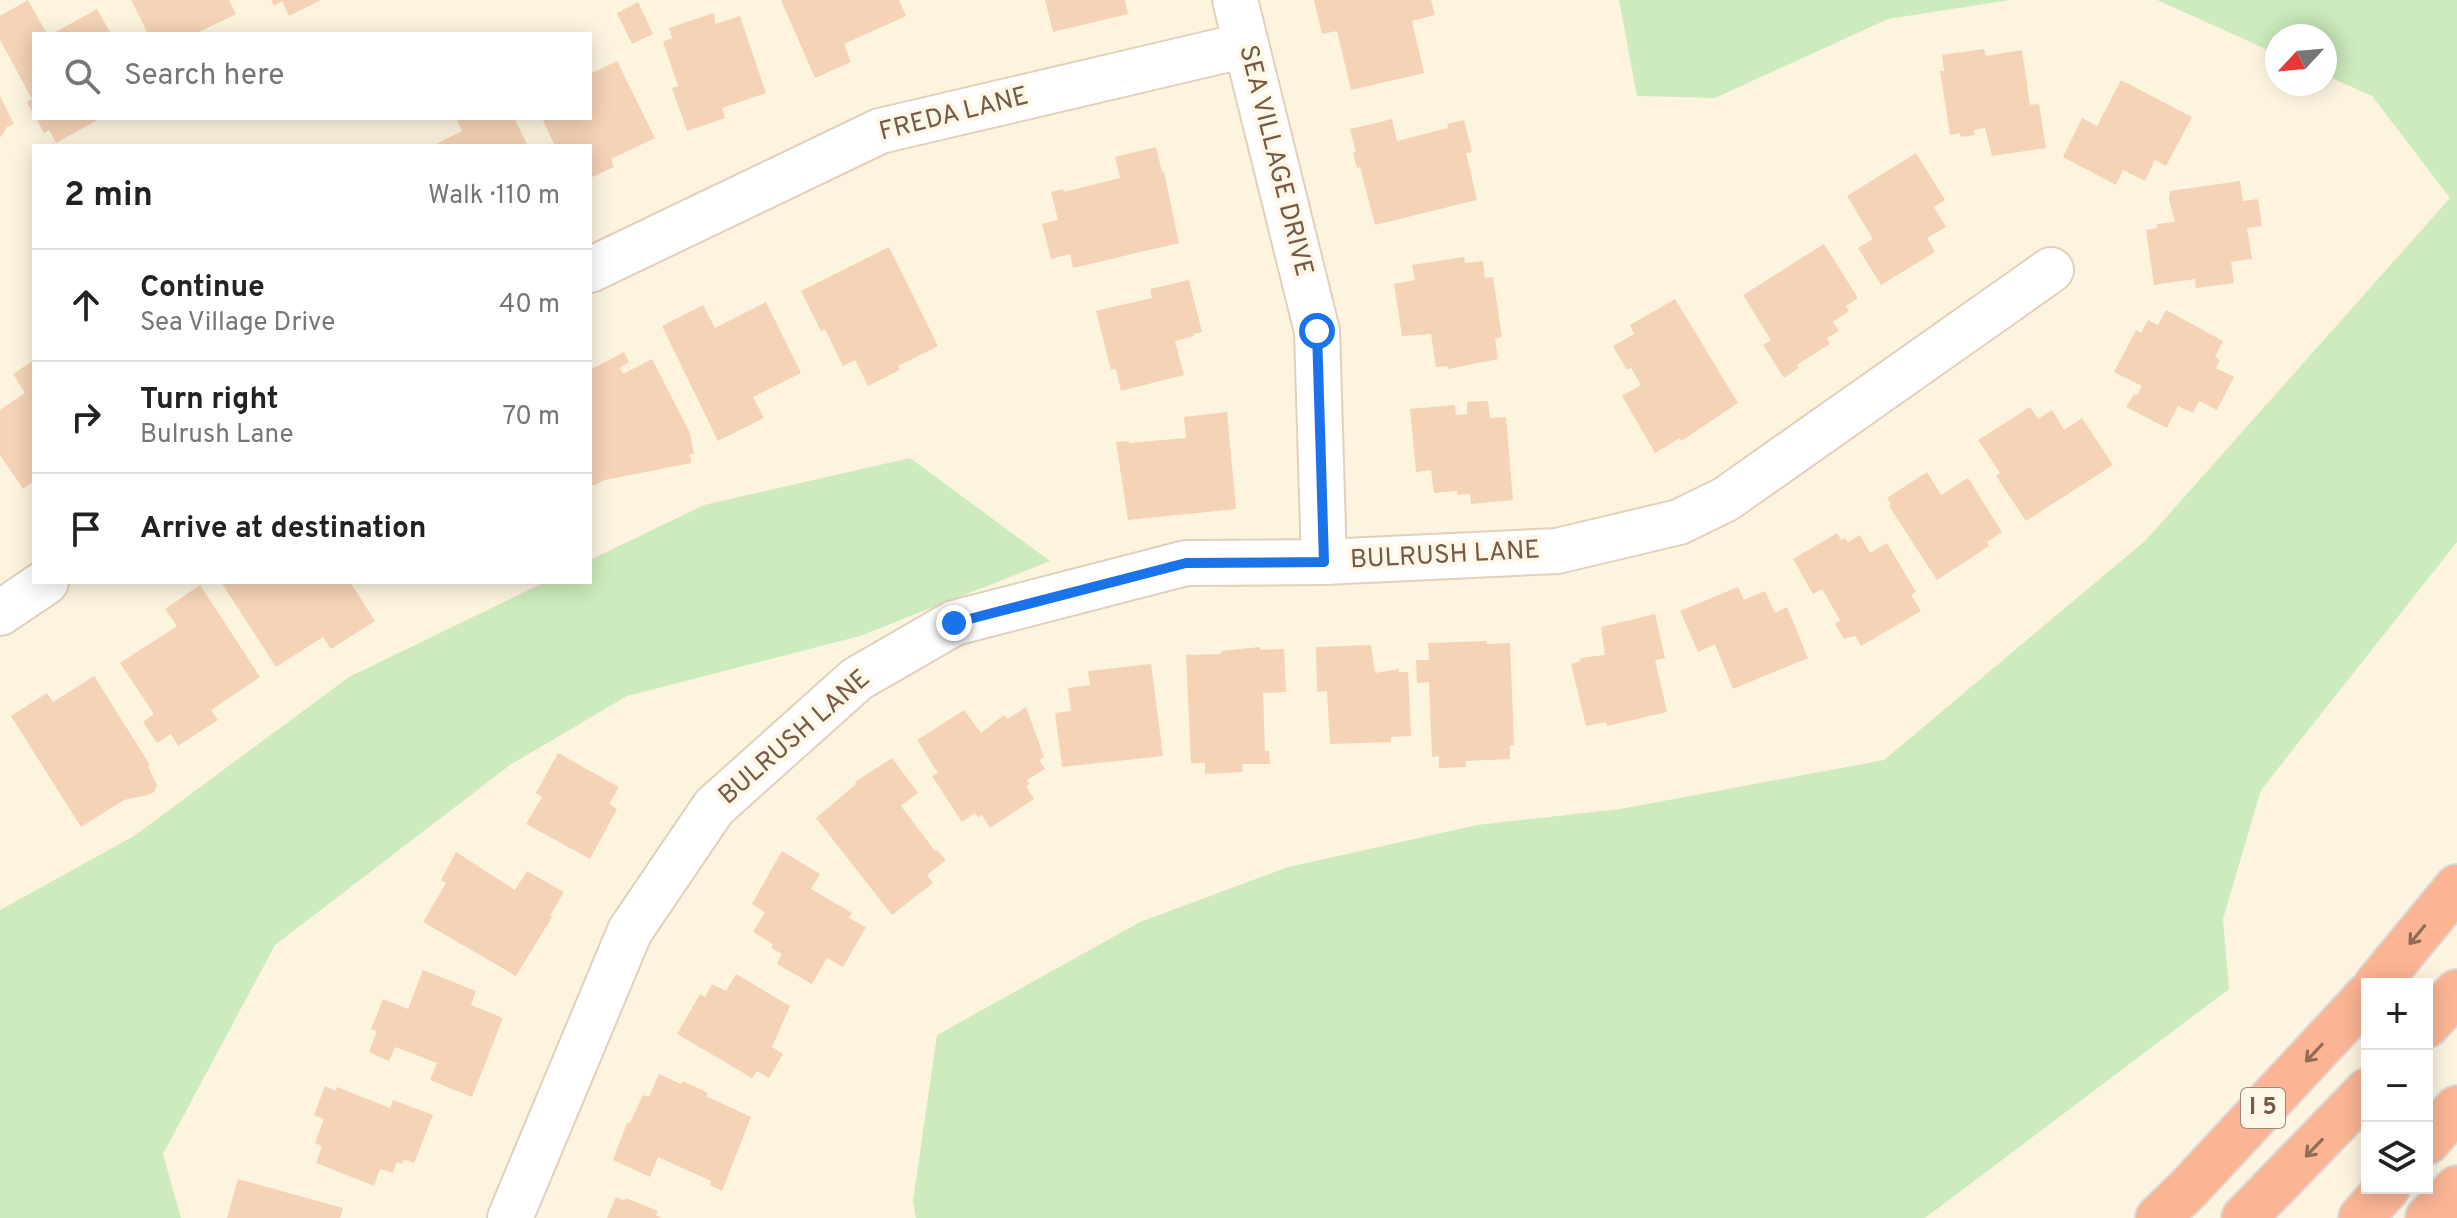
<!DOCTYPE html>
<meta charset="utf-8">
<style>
:root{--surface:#fff;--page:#f6f6f6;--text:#222;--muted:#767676;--line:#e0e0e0}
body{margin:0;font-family:Overpass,sans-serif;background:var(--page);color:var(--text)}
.controls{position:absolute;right:24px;bottom:24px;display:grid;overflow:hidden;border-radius:0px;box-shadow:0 4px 20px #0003}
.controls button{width:72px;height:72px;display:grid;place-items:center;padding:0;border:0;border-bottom:2px solid var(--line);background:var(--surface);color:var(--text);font:40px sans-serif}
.compass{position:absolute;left:2265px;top:24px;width:72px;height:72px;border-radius:50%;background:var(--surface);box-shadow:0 4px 20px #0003;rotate:244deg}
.stop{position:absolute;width:24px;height:24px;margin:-18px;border:6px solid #1a73e8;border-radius:50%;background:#fff}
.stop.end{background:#1a73e8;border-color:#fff;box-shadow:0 2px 8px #0008}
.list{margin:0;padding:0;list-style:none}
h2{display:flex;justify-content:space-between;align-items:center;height:104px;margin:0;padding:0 32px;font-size:34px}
h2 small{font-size:26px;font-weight:400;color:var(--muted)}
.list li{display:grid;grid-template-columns:52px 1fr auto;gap:24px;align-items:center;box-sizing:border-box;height:112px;padding:0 32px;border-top:2px solid var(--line)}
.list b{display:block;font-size:30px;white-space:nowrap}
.list p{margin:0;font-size:26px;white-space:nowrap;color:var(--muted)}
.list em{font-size:26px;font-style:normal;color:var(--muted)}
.icon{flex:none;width:44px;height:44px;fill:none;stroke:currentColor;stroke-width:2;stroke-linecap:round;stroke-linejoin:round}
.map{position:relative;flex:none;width:2457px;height:1218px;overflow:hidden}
.search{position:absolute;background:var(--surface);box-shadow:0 4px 20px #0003;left:32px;top:32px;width:560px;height:88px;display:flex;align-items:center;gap:20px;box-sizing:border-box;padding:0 28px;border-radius:0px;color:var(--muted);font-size:30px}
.panel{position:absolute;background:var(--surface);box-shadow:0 4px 20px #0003;left:32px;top:144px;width:560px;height:440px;border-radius:0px}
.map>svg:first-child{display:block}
</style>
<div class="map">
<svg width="2457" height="1218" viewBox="0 0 2457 1218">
<rect width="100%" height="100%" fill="#fdf4e0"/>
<g fill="#cdebbe">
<polygon points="1619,0 2010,0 1888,19 1715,98 1637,96"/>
<polygon points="2157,0 2457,0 2457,542 2261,790 2223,919 2229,989 1925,1218 916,1218 913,1201 937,1035 1140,922 1288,867 1477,825 1620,809 1884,760 2146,540 2450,198 2372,96 2325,75 2325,36 2277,36 2277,54"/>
<polygon points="910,458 1050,561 860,636 627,696 510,765 275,945 163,1154 181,1218 0,1218 0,910 134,836 349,677 545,582 590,582 590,560 704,505"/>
</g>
<g fill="#f4d3b6">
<polygon points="28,0 47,34 34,34 34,115 27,102 32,99 0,40 0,16"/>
<polygon points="131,0 229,0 236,14 195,34 148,34"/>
<polygon points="271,0 321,0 289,16 282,1 274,6"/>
<polygon points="781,0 899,0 906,16 844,44 851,62 815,78"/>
<polygon points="1045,0 1125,0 1128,14 1053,32"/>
<polygon points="1314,0 1431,0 1435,15 1412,21 1424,73 1351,90 1337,31 1322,34"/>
<polygon points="638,2 653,34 632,44 617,13"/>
<polygon points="97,9 111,34 52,34"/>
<polygon points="714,13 715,24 740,16 766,93 722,108 725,118 687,131 672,88 678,86 663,42 672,38 669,28"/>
<polygon points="1984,49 1986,56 2022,50 2030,105 2039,104 2046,148 1992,156 1985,128 1974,130 1975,135 1961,137 1960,133 1950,135 1940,71 1944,71 1942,55"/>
<polygon points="617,61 655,138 611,159 614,167 590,178 590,146 555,146 542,118 590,118 590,74"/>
<polygon points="2121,80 2192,117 2166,166 2155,160 2145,181 2123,170 2116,185 2063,157 2082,118 2097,126"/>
<polygon points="0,96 14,124 7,127 0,138"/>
<polygon points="36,118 101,118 56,143 49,130 44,133"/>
<polygon points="456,118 514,118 528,146 432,146 462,131"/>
<polygon points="1392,119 1397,141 1448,128 1447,124 1464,120 1472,152 1466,153 1477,200 1375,225 1360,167 1357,168 1353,153 1356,152 1350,129"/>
<polygon points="1156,147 1162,172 1164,172 1179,243 1073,268 1070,254 1051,259 1042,224 1058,220 1051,192 1063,189 1064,192 1120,178 1115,157"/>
<polygon points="1916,153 1945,200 1934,207 1946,227 1927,238 1935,252 1881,285 1858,248 1873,239 1847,196"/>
<polygon points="2240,181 2243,201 2258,199 2262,226 2247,228 2252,259 2231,262 2234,283 2196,288 2195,279 2154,285 2146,230 2157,228 2157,224 2175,222 2169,200 2170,191"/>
<polygon points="1824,244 1858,298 1846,306 1849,311 1833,322 1839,331 1827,338 1830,344 1797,365 1799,368 1784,378 1763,345 1771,340 1743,295"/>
<polygon points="889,247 938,346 898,366 900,370 868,386 855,360 843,366 825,329 821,331 801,291"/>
<polygon points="1464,257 1465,263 1483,261 1485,278 1493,277 1502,337 1495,339 1498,359 1448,369 1448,366 1436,367 1431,334 1402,336 1394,284 1415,280 1412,265"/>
<polygon points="1189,280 1202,332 1194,334 1194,336 1175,341 1184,375 1121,391 1116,369 1111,370 1096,311 1152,298 1150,289"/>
<polygon points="1675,299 1738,403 1681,441 1680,438 1655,453 1622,396 1641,385 1631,368 1627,370 1613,346 1634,334 1630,325"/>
<polygon points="766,302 801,373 753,397 764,418 718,441 662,326 703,305 715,328"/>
<polygon points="2166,310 2223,341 2215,357 2220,360 2216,368 2234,377 2217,410 2199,401 2193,413 2178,406 2167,428 2126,407 2134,394 2137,395 2142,386 2114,372 2136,330 2141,333 2148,320 2158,325"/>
<polygon points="624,352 629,362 620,368 623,374 652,359 690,433 694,454 690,454 691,463 605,480 593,486 590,480 590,370"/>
<polygon points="34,360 34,481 23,489 0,455 0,410 25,393 13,374"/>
<polygon points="1488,401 1490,418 1506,417 1513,500 1471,504 1470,494 1457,495 1457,491 1434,493 1431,470 1416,472 1410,409 1455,405 1456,415 1467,414 1467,402"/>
<polygon points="2030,407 2038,419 2052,410 2064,430 2082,418 2113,465 2026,521 1996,476 2000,473 1978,440"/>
<polygon points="1227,412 1236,509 1128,520 1116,442 1129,441 1129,443 1186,438 1184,417"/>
<polygon points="1927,472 1941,495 1968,478 2002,532 1987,542 1989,546 1937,580 1889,506 1891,504 1887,498"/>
<polygon points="1837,533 1841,540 1845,538 1848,542 1860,535 1870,553 1887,543 1916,592 1911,595 1921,611 1861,646 1855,636 1844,639 1835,624 1840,620 1822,589 1813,594 1793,559"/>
<polygon points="221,582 350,582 375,621 331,649 323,637 276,667"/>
<polygon points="200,585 260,677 211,710 218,720 178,746 171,734 157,743 143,722 154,714 120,663 177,626 165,609"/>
<polygon points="1738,587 1744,600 1765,591 1775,613 1787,607 1808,658 1733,689 1715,644 1698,652 1680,611"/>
<polygon points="1655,614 1665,658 1655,660 1667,712 1607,726 1606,722 1586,726 1571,664 1581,661 1580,658 1605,655 1601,627"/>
<polygon points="1487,641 1487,644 1510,643 1514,745 1510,745 1510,759 1466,761 1466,767 1439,768 1439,756 1432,757 1429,682 1417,683 1416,660 1429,660 1428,643"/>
<polygon points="1371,645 1375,673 1399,669 1399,672 1408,672 1411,736 1391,737 1391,742 1330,744 1327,691 1317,692 1316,647"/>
<polygon points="1260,647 1260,650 1284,649 1286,692 1263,693 1265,751 1269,751 1270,764 1242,764 1243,772 1205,774 1205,763 1191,763 1186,655 1221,654 1221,651"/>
<polygon points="1151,664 1163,756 1062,767 1055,713 1071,711 1068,688 1090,685 1088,671"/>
<polygon points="94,676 150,765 148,767 157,785 154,792 148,795 124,800 81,827 11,716 47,693 53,702"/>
<polygon points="1026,707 1044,757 1039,760 1045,769 1027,780 1030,784 1026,786 1034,799 990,828 982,815 978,817 975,813 962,822 932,776 938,773 917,740 964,710 981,733 1004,715 1008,719"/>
<polygon points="558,753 619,787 609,804 617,809 590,859 526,824 542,797 536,793"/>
<polygon points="892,758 918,793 901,806 935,851 937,850 946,860 927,875 933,883 892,915 816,818 856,784 855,782"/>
<polygon points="782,851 820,874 811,889 852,913 849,918 866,927 843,967 827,958 812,984 777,964 782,954 771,948 773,944 753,932 765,912 752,904"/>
<polygon points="456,852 515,890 527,871 564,892 550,916 552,917 516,976 423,922 446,883 441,880"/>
<polygon points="423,970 476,991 471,1005 503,1018 472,1097 430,1080 437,1063 395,1047 389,1061 369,1052 377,1031 371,1029 383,999 408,1009"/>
<polygon points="736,974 790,1006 772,1047 783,1054 769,1078 757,1071 752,1078 677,1034 700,994 705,997 712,984 726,991"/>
<polygon points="659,1074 681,1084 683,1081 708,1093 706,1096 751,1117 722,1191 710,1185 711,1181 658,1157 650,1177 613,1160 627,1123 630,1123 643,1095 649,1097"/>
<polygon points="325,1086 335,1091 337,1087 390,1108 393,1100 433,1115 414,1163 404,1159 402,1164 397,1162 393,1173 380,1169 374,1186 316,1163 322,1146 315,1143 324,1119 314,1115"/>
<polygon points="238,1179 343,1208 340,1218 227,1218"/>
<polygon points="616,1197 624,1201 626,1198 658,1211 656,1215 662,1218 607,1218"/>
</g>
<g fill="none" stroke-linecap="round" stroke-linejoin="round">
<g stroke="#e1d0bc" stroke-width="48">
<g id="minor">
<polyline points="1235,0 1317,331 1324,562"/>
<polyline points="590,270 880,131 1246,45"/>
<polyline points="0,613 46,582"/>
<polyline points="510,1218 630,931 714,807 857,679 954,623 1186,563 1324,562 1557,551 1679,522 1726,499 2051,270"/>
</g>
</g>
<g stroke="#ded7d3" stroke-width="48">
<g id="highway">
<polyline points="2377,984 2457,887"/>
<polyline points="2427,1025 2457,992"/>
<polyline points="2427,1142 2457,1108"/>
<polyline points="2158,1218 2189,1188 2367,996"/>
<polyline points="2244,1218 2367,1091"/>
<polyline points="2361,1218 2387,1188"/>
<polyline points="2428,1218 2457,1188"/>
</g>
</g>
<use href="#minor" stroke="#fff" stroke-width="44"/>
<use href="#highway" stroke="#fbb594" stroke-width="44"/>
</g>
<defs><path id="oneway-shaft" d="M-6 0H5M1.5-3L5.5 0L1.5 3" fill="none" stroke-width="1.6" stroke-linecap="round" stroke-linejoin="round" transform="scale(2)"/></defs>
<g stroke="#906c56">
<use href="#oneway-shaft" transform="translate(2417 935) rotate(129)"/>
<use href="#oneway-shaft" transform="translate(2314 1053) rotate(133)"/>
<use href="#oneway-shaft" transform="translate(2314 1148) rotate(134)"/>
</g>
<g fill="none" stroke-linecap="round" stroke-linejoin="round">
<polyline stroke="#1a73e8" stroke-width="10" points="954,623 1186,563 1324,562 1317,331"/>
</g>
<g text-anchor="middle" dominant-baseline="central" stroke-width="8" stroke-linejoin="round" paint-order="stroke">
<rect fill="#fff7e7" stroke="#9e8976" stroke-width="2" x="2241" y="1088" width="44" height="40" rx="6"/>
<g font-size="24" font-weight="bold" fill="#755a46">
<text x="2263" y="1108">I 5</text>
</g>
<g font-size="26" fill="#755a46" stroke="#fff7e7">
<text transform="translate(954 115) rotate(-14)">FREDA LANE</text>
<text transform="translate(1275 161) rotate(76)">SEA VILLAGE DRIVE</text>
<text transform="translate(1445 556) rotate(-3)">BULRUSH LANE</text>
<text transform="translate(795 738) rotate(-41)">BULRUSH LANE</text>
</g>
</g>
</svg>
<div class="controls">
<button>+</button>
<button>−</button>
<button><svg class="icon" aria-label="layers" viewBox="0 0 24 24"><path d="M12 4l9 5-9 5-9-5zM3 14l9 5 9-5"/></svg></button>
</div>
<svg class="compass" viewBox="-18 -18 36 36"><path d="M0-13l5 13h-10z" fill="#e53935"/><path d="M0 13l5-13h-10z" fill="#767676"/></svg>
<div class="stop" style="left:1317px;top:331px"></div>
<div class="stop end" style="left:954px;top:623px"></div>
<div class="search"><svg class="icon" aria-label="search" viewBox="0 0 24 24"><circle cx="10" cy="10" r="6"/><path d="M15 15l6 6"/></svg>Search here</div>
<section class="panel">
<h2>2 min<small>Walk · 110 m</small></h2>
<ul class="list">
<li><svg class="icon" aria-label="ahead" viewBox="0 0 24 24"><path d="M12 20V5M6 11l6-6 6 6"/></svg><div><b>Continue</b><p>Sea Village Drive</p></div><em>40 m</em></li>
<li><svg class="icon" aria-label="right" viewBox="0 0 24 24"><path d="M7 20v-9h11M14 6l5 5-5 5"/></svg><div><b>Turn right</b><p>Bulrush Lane</p></div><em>70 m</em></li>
<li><svg class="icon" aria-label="arrive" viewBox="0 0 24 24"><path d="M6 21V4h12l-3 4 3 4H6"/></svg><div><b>Arrive at destination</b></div></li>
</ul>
</section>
</div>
